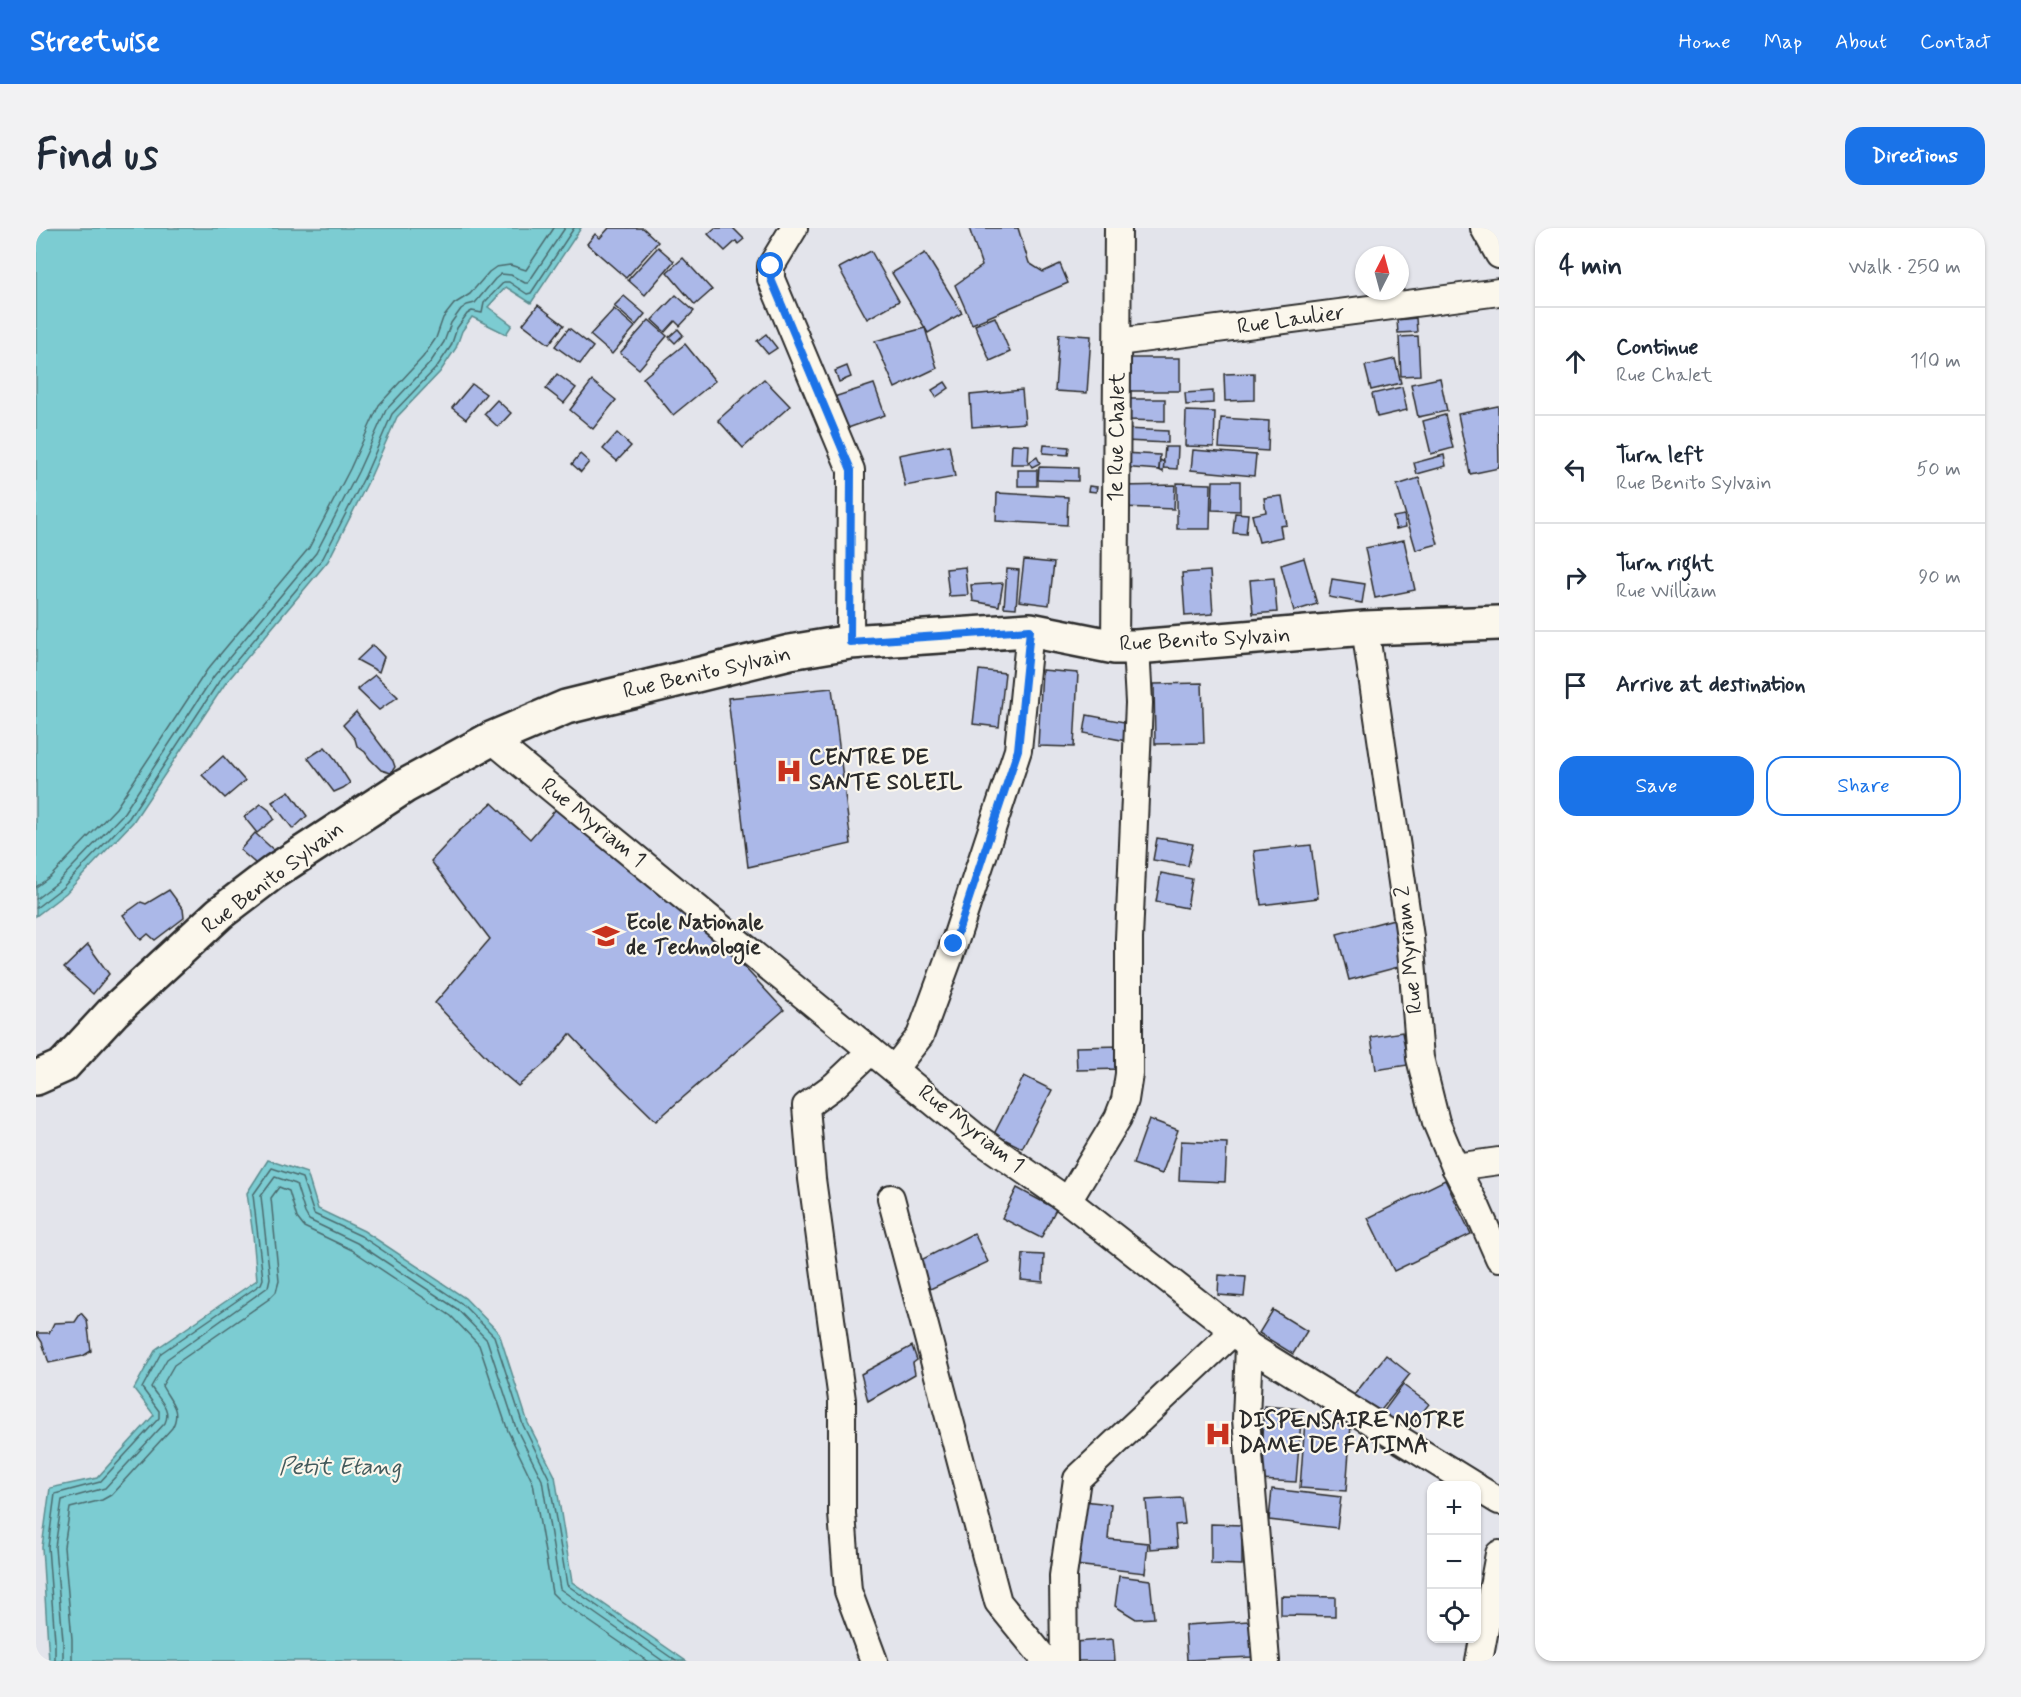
<!DOCTYPE html>
<meta charset="utf-8">
<style>
:root{--surface:#fff;--page:#f2f2f3;--text:#1f2937;--muted:#747a83;--line:#e0e1e3;--accent:#1a73e8}
body{margin:0;font-family:Mynerve,sans-serif;background:var(--page);color:var(--text)}
.controls{position:absolute;right:18px;bottom:18px;display:grid;overflow:hidden;border-radius:12px;box-shadow:0 2px 4px #0004}
.controls button{width:54px;height:54px;display:grid;place-items:center;padding:0;border:0;border-bottom:2px solid var(--line);background:var(--surface);color:var(--text);font:30px sans-serif}
.compass{position:absolute;left:1319px;top:18px;width:54px;height:54px;border-radius:50%;background:var(--surface);box-shadow:0 2px 4px #0004;rotate:6deg}
.stop{position:absolute;width:18px;height:18px;margin:-14px;border:4px solid #1a73e8;border-radius:50%;background:#fff}
.stop.end{background:#1a73e8;border-color:#fff;box-shadow:0 2px 6px #0008}
.list{margin:0;padding:0;list-style:none}
h2{display:flex;justify-content:space-between;align-items:center;height:78px;margin:0;padding:0 24px;font-size:26px}
h2 small{font-size:20px;font-weight:400;color:var(--muted)}
.list li{display:grid;grid-template-columns:39px 1fr auto;gap:18px;align-items:center;box-sizing:border-box;height:108px;padding:0 24px;border-top:2px solid var(--line)}
.list b{display:block;font-size:22px;white-space:nowrap}
.list p{margin:0;font-size:20px;white-space:nowrap;color:var(--muted)}
.list em{font-size:20px;font-style:normal;color:var(--muted)}
.actions{display:flex;gap:12px;padding:18px 24px}
.actions a{flex:1;padding:14px 0;border:2px solid var(--accent);border-radius:18px;text-align:center;font-size:21px;color:var(--accent)}
.actions .main{background:var(--accent);color:#fff}
.icon{flex:none;width:33px;height:33px;fill:none;stroke:currentColor;stroke-width:2;stroke-linecap:round;stroke-linejoin:round}
.map{position:relative;flex:none;width:1463px;height:1433px;overflow:hidden;border-radius:18px}
header{display:flex;align-items:center;gap:36px;box-sizing:border-box;height:84px;padding:0 30px;background:var(--accent);color:#fff}
header strong{font-size:28px}
nav{display:flex;gap:33px;margin-inline-start:auto;font-size:21px}
.intro{display:flex;align-items:center;justify-content:space-between;box-sizing:border-box;height:144px;padding:0 36px}
h1{margin:0;font-size:42px}
.button{padding:15px 27px;border-radius:18px;background:var(--accent);color:#fff;font-size:21px;font-weight:700}
main{display:flex;gap:36px;padding:0 36px}
aside{flex:1;background:var(--surface);border-radius:18px;box-shadow:0 2px 4px #0004}
.map>svg:first-child{display:block}
</style>
<header>
<strong>Streetwise</strong>
<nav><a>Home</a><a>Map</a><a>About</a><a>Contact</a></nav>
</header>
<div class="intro"><h1>Find us</h1><a class="button">Directions</a></div>
<main>
<div class="map">
<svg width="1463" height="1433" viewBox="0 0 1463 1433">
<rect width="100%" height="100%" fill="#e3e4eb"/>
<filter id="ink" filterUnits="userSpaceOnUse"><feTurbulence type="fractalNoise" baseFrequency=".0167" numOctaves="2"/><feDisplacementMap in="SourceGraphic" scale="12" xChannelSelector="R" yChannelSelector="G"/><feConvolveMatrix kernelMatrix="1 2 1 2 8 2 1 2 1" color-interpolation-filters="sRGB"/></filter>
<g filter="url(#ink)">
<g fill="#7bccd2" stroke="#5b8c8f" stroke-width="1.5">
<polygon points="0,0 545,0 495,75 470,59 452,79 476,97 470,106 436,89 426,103 420,120 404,144 361,189 334,250 292,333 189,456 97,594 30,665 0,688"/>
<polygon points="232,932 271,945 282,981 328,1003 429,1070 463,1105 492,1195 519,1248 536,1354 650,1433 13,1433 6,1319 14,1260 61,1250 118,1187 98,1161 120,1121 221,1052 217,1007 211,965"/>
</g>
<g fill="none" stroke-linecap="round" stroke-linejoin="round">
<g stroke="#4b6b6e" stroke-width="1.5">
<polyline points="0,659 15,648 80,580 171,442 273,320 314,241 343,177 387,129 400,110 407,90 418,76 434,66 453,44 460,39 474,37 490,42 518,0"/>
<polyline points="0,671 21,655 87,586 178,448 280,325 322,244 350,182 394,135 408,114 415,95 425,81 431,77 439,75 459,51 465,46 475,47 489,55 492,55 529,0"/>
<polyline points="0,680 26,660 93,590 184,452 287,330 329,248 356,186 400,140 415,118 421,100 431,86 436,83 446,85 448,75 468,54 473,54 491,66 495,65 538,0"/>
<polyline points="19,1433 19,1413 12,1319 19,1266 64,1254 123,1190 123,1183 106,1160 125,1125 225,1056 227,1051 217,967 236,940 266,950 278,986 325,1008 425,1075 458,1108 487,1197 513,1250 531,1357 640,1433"/>
<path d="M27,1433V1412L19,1319L26,1272L69,1260L129,1195C136,1180 122,1171 115,1159L131,1131L232,1059L234,1050L225,968L239,949L260,956L269,985L273,992L321,1015L421,1081L451,1112L480,1200L506,1252L524,1361L627,1433"/>
<path d="M36,1433V1411L28,1319L34,1280L66,1272L75,1267L136,1200C146,1182 134,1173 126,1158L138,1137L233,1071L240,1064L243,1053L235,970L243,959L253,963L261,990L268,999L316,1022L415,1088L443,1117L472,1203L497,1255L516,1365L524,1373L611,1433"/>
</g>
</g>
<g fill="#abb8e8" stroke="#2b2b2b" stroke-width="1.5">
<polygon points="573,0 607,0 622,14 590,50 551,16 559,6 564,10"/>
<polygon points="679,0 697,0 708,11 702,16 700,13 689,23 672,6"/>
<polygon points="933,0 982,0 993,35 1007,44 1024,36 1032,55 936,96 919,57 946,38"/>
<polygon points="622,19 638,33 609,67 592,52"/>
<polygon points="835,23 863,73 831,91 803,40"/>
<polygon points="889,25 926,85 892,105 856,45"/>
<polygon points="647,30 676,62 659,77 631,44"/>
<polygon points="640,67 658,83 644,98 639,93 629,104 616,92"/>
<polygon points="588,68 609,86 600,97 578,78"/>
<polygon points="502,77 528,97 513,116 487,96"/>
<polygon points="578,81 599,99 576,126 554,107"/>
<polygon points="959,89 974,124 954,133 939,97"/>
<polygon points="1380,90 1381,104 1362,105 1361,92"/>
<polygon points="613,92 631,108 603,141 584,125"/>
<polygon points="533,100 557,119 544,136 519,118"/>
<polygon points="889,100 901,140 859,160 839,113"/>
<polygon points="642,101 647,107 639,115 633,109"/>
<polygon points="730,106 741,120 732,126 721,113"/>
<polygon points="1023,106 1055,108 1051,165 1019,163"/>
<polygon points="1382,108 1384,147 1365,148 1363,109"/>
<polygon points="649,116 679,153 637,187 607,150"/>
<polygon points="1086,130 1144,130 1144,163 1092,163"/>
<polygon points="1359,131 1365,155 1335,162 1329,138"/>
<polygon points="811,138 815,149 803,154 799,143"/>
<polygon points="1218,145 1218,172 1189,173 1188,146"/>
<polygon points="521,146 540,160 528,175 510,161"/>
<polygon points="1404,150 1411,183 1382,189 1375,156"/>
<polygon points="728,151 754,178 707,220 682,192"/>
<polygon points="556,153 580,172 557,201 534,182"/>
<polygon points="909,154 913,160 900,169 896,162"/>
<polygon points="436,156 450,166 430,191 416,180"/>
<polygon points="838,156 849,187 809,201 798,169"/>
<polygon points="1366,159 1371,182 1341,189 1336,166"/>
<polygon points="986,162 989,195 936,199 934,167"/>
<polygon points="1177,163 1177,175 1150,177 1149,165"/>
<polygon points="1089,171 1129,171 1129,193 1089,192"/>
<polygon points="461,172 475,185 462,199 448,186"/>
<polygon points="1462,178 1463,240 1434,246 1422,186"/>
<polygon points="1150,183 1179,184 1178,219 1149,218"/>
<polygon points="1409,187 1417,220 1395,226 1387,193"/>
<polygon points="1185,190 1233,193 1232,223 1183,220"/>
<polygon points="1089,201 1132,203 1132,215 1089,213"/>
<polygon points="581,205 595,218 581,233 567,221"/>
<polygon points="976,216 993,217 992,236 975,236"/>
<polygon points="913,217 919,249 869,258 863,227"/>
<polygon points="1008,217 1033,219 1032,227 1007,225"/>
<polygon points="1129,219 1142,219 1141,241 1127,240"/>
<polygon points="1157,222 1220,227 1218,248 1155,242"/>
<polygon points="1086,225 1124,227 1123,242 1085,239"/>
<polygon points="544,226 553,234 545,244 536,236"/>
<polygon points="1408,227 1410,238 1381,246 1378,235"/>
<polygon points="1001,229 1004,235 996,239 993,234"/>
<polygon points="1124,232 1128,234 1127,244 1123,242"/>
<polygon points="1003,239 1042,240 1042,253 1002,252"/>
<rect x="982" y="242" width="19" height="16"/>
<polygon points="1383,250 1402,316 1380,322 1361,257"/>
<polygon points="1177,253 1204,253 1204,283 1176,282"/>
<polygon points="1141,255 1175,256 1174,301 1141,301"/>
<polygon points="1139,257 1138,281 1086,279 1085,258"/>
<polygon points="1053,258 1061,259 1060,264 1052,263"/>
<polygon points="961,265 1032,269 1031,297 960,293"/>
<polygon points="1246,268 1251,297 1244,298 1246,309 1223,314 1216,287 1230,284 1228,270"/>
<polygon points="1199,285 1212,286 1210,306 1197,305"/>
<polygon points="1368,287 1370,299 1360,301 1357,289"/>
<polygon points="1368,312 1379,362 1339,370 1329,320"/>
<polygon points="1268,330 1281,376 1258,383 1245,337"/>
<polygon points="988,332 1018,335 1013,377 983,373"/>
<polygon points="929,339 932,367 913,368 910,341"/>
<polygon points="971,341 983,342 980,380 968,379"/>
<polygon points="1174,343 1177,386 1149,388 1146,345"/>
<polygon points="1238,350 1241,384 1217,386 1214,352"/>
<polygon points="1296,351 1329,356 1326,375 1293,369"/>
<polygon points="967,355 963,378 937,373 935,357"/>
<polygon points="337,417 348,429 343,444 321,432"/>
<polygon points="943,442 969,445 963,499 937,496"/>
<polygon points="1006,442 1042,445 1038,519 1002,518"/>
<polygon points="339,447 362,469 343,482 321,461"/>
<polygon points="1166,455 1168,515 1119,516 1118,456"/>
<polygon points="796,460 815,616 712,639 692,470"/>
<polygon points="320,484 357,533 359,539 355,545 345,542 334,531 329,524 321,518 319,511 307,497"/>
<polygon points="1051,487 1099,496 1096,514 1048,505"/>
<polygon points="289,519 296,527 314,555 307,560 298,564 272,530"/>
<polygon points="187,528 209,553 189,570 166,547"/>
<polygon points="253,563 271,588 257,601 236,574"/>
<polygon points="456,575 494,611 520,581 551,600 639,672 699,729 748,782 620,893 576,850 534,806 514,831 482,858 463,842 399,775 454,711 395,633 422,604"/>
<polygon points="225,576 233,582 238,591 221,605 208,589"/>
<polygon points="219,605 241,625 226,641 204,622"/>
<polygon points="1121,610 1157,616 1152,638 1117,632"/>
<polygon points="1275,617 1282,670 1225,677 1218,623"/>
<polygon points="1125,645 1156,651 1151,680 1120,674"/>
<polygon points="133,662 147,681 148,690 119,712 112,706 105,712 87,687 105,674 110,676"/>
<polygon points="1358,691 1370,737 1313,752 1301,706"/>
<polygon points="52,717 73,746 57,766 28,740"/>
<polygon points="1366,804 1372,837 1340,842 1335,809"/>
<polygon points="1086,818 1087,841 1041,842 1040,819"/>
<polygon points="988,848 1016,862 986,920 958,906"/>
<polygon points="1113,891 1142,902 1126,946 1097,936"/>
<polygon points="1145,913 1191,915 1189,954 1143,952"/>
<polygon points="1409,952 1435,1006 1358,1043 1332,990"/>
<polygon points="981,960 1020,981 1005,1010 966,990"/>
<polygon points="938,1005 952,1034 892,1062 881,1034"/>
<polygon points="987,1026 1008,1027 1007,1054 985,1052"/>
<polygon points="1183,1047 1210,1049 1208,1069 1182,1067"/>
<polygon points="1237,1082 1271,1103 1257,1126 1223,1105"/>
<polygon points="45,1085 51,1092 55,1123 47,1128 13,1135 6,1114 0,1105 13,1105 18,1095 39,1094"/>
<polygon points="876,1118 881,1132 877,1135 879,1146 832,1173 825,1146"/>
<polygon points="1350,1127 1374,1146 1338,1191 1314,1172"/>
<polygon points="1367,1157 1393,1176 1367,1209 1342,1191"/>
<polygon points="1228,1178 1266,1181 1260,1254 1223,1252"/>
<polygon points="1269,1193 1315,1197 1310,1263 1264,1260"/>
<polygon points="1236,1261 1305,1269 1301,1300 1233,1292"/>
<polygon points="1146,1270 1149,1296 1139,1297 1141,1319 1114,1321 1110,1272"/>
<polygon points="1046,1273 1075,1276 1072,1311 1112,1315 1109,1345 1039,1337"/>
<polygon points="1175,1296 1206,1297 1206,1337 1175,1336"/>
<polygon points="1083,1348 1114,1352 1118,1390 1100,1391 1079,1378"/>
<polygon points="1245,1368 1299,1369 1299,1388 1245,1387"/>
<polygon points="1213,1393 1216,1429 1151,1432 1149,1397"/>
<polygon points="1077,1411 1079,1433 1041,1433 1039,1414"/>
</g>
<g fill="none" stroke-linecap="round" stroke-linejoin="round">
<g stroke="#2b2b2b" stroke-width="30">
<g id="street">
<polyline points="758,0 735,38 735,51 815,242 814,414"/>
<polyline points="1448,0 1463,27"/>
<polyline points="1082,114 1463,64"/>
<polyline points="1329,400 1374,709 1384,830 1400,894 1419,939 1441,980 1463,1030"/>
<polyline points="1079,419 1082,0"/>
<polyline points="455,511 940,909 1032,973 1198,1103 1213,1118 1439,1258"/>
<polyline points="835,823 799,857 770,878 776,951 806,1172 806,1286 812,1363 838,1433"/>
<polyline points="858,841 884,808 918,716 982,522 994,402"/>
<polyline points="1419,939 1463,933"/>
<polyline points="855,970 962,1374 1010,1433"/>
<polyline points="1032,973 1082,890 1089,872 1093,846 1093,711 1103,475 1100,419"/>
<polyline points="1213,1118 1210,1191 1230,1433"/>
<polyline points="1440,1259 1463,1273"/>
<polyline points="1028,1433 1027,1348 1041,1251 1198,1103"/>
<polyline points="1443,1433 1463,1326"/>
</g>
</g>
<g stroke="#2b2b2b" stroke-width="38">
<polyline id="secondary" points="0,850 27,838 77,784 184,685 239,643 369,558 455,511 530,479 754,424 814,414 994,402 1079,419 1100,419 1329,400 1463,395"/>
</g>
<use href="#street" stroke="#fbf7ec" stroke-width="26"/>
<use href="#secondary" stroke="#fbf7ec" stroke-width="33"/>
</g>
</g>
<g fill="none" stroke-linecap="round" stroke-linejoin="round" filter="url(#ink)">
<polyline stroke="#1a73e8" stroke-width="8" points="735,38 735,51 815,242 814,414 994,402 982,522 918,716"/>
</g>
<defs>
<g id="hospital-bare" transform="scale(2.07)"><path d="M-5-5h3v3.5h4V-5h3V5h-3V1.5h-4V5h-3Z" fill="#c8321e" stroke="#fbf7ec" stroke-width="2.5" paint-order="stroke"/></g>
<g id="school-bare" transform="scale(2.07)"><path d="M0-5L7-2L0 1L-7-2ZM-4 1L0 2.5L4 1V4Q0 6-4 4Z" fill="#c8321e" stroke="#fbf7ec" stroke-width="2.5" paint-order="stroke"/></g>
</defs>
<g fill-rule="evenodd">
<use href="#hospital-bare" x="753" y="543"/>
<use href="#school-bare" x="570" y="708"/>
<use href="#hospital-bare" x="1182" y="1206"/>
</g>
<g text-anchor="middle" dominant-baseline="central" stroke-width="4.5" stroke-linejoin="round" paint-order="stroke">
<g font-size="22" fill="#2b2b2b" stroke="#fbf7ec">
<text transform="translate(1255 92) rotate(-8)">Rue Laulier</text>
<text transform="translate(1081 209) rotate(-89)">1e Rue Chalet</text>
<text transform="translate(1169 412) rotate(-3)">Rue Benito Sylvain</text>
<text transform="translate(671 445) rotate(-13)">Rue Benito Sylvain</text>
<text transform="translate(557 595) rotate(39)">Rue Myriam 1</text>
<text transform="translate(237 650) rotate(-37)">Rue Benito Sylvain</text>
<text transform="translate(1373 722) rotate(-96)">Rue Myriam 2</text>
<text transform="translate(935 901) rotate(38)">Rue Myriam 1</text>
</g>
<g font-size="22" font-weight="bold" fill="#2b2b2b" stroke="#fbf7ec" text-anchor="start">
<text x="773" y="530">CENTRE DE<tspan x="773" dy="25">SANTE SOLEIL</tspan></text>
<text x="590" y="695">Ecole Nationale<tspan x="590" dy="25">de Technologie</tspan></text>
<text x="1202" y="1193">DISPENSAIRE NOTRE<tspan x="1202" dy="25">DAME DE FATIMA</tspan></text>
</g>
<g font-size="24" font-style="italic" fill="#435b5d" stroke="#fbf7ec">
<text x="304" y="1239">Petit Etang</text>
</g>
</g>
</svg>
<div class="controls">
<button>+</button>
<button>−</button>
<button><svg class="icon" aria-label="locate" viewBox="0 0 24 24"><circle cx="12" cy="12" r="6"/><path d="M12 2v4M12 18v4M2 12h4M18 12h4"/></svg></button>
</div>
<svg class="compass" viewBox="-18 -18 36 36"><path d="M0-13l5 13h-10z" fill="#e53935"/><path d="M0 13l5-13h-10z" fill="#747a83"/></svg>
<div class="stop" style="left:735px;top:38px"></div>
<div class="stop end" style="left:918px;top:716px"></div>
</div>
<aside>
<h2>4 min<small>Walk · 250 m</small></h2>
<ul class="list">
<li><svg class="icon" aria-label="ahead" viewBox="0 0 24 24"><path d="M12 20V5M6 11l6-6 6 6"/></svg><div><b>Continue</b><p>Rue Chalet</p></div><em>110 m</em></li>
<li><svg class="icon" aria-label="left" viewBox="0 0 24 24"><path d="M17 20v-9H6M10 6l-5 5 5 5"/></svg><div><b>Turn left</b><p>Rue Benito Sylvain</p></div><em>50 m</em></li>
<li><svg class="icon" aria-label="right" viewBox="0 0 24 24"><path d="M7 20v-9h11M14 6l5 5-5 5"/></svg><div><b>Turn right</b><p>Rue William</p></div><em>90 m</em></li>
<li><svg class="icon" aria-label="arrive" viewBox="0 0 24 24"><path d="M6 21V4h12l-3 4 3 4H6"/></svg><div><b>Arrive at destination</b></div></li>
</ul>
<div class="actions"><a class="main">Save</a><a>Share</a></div>
</aside>
</main>
